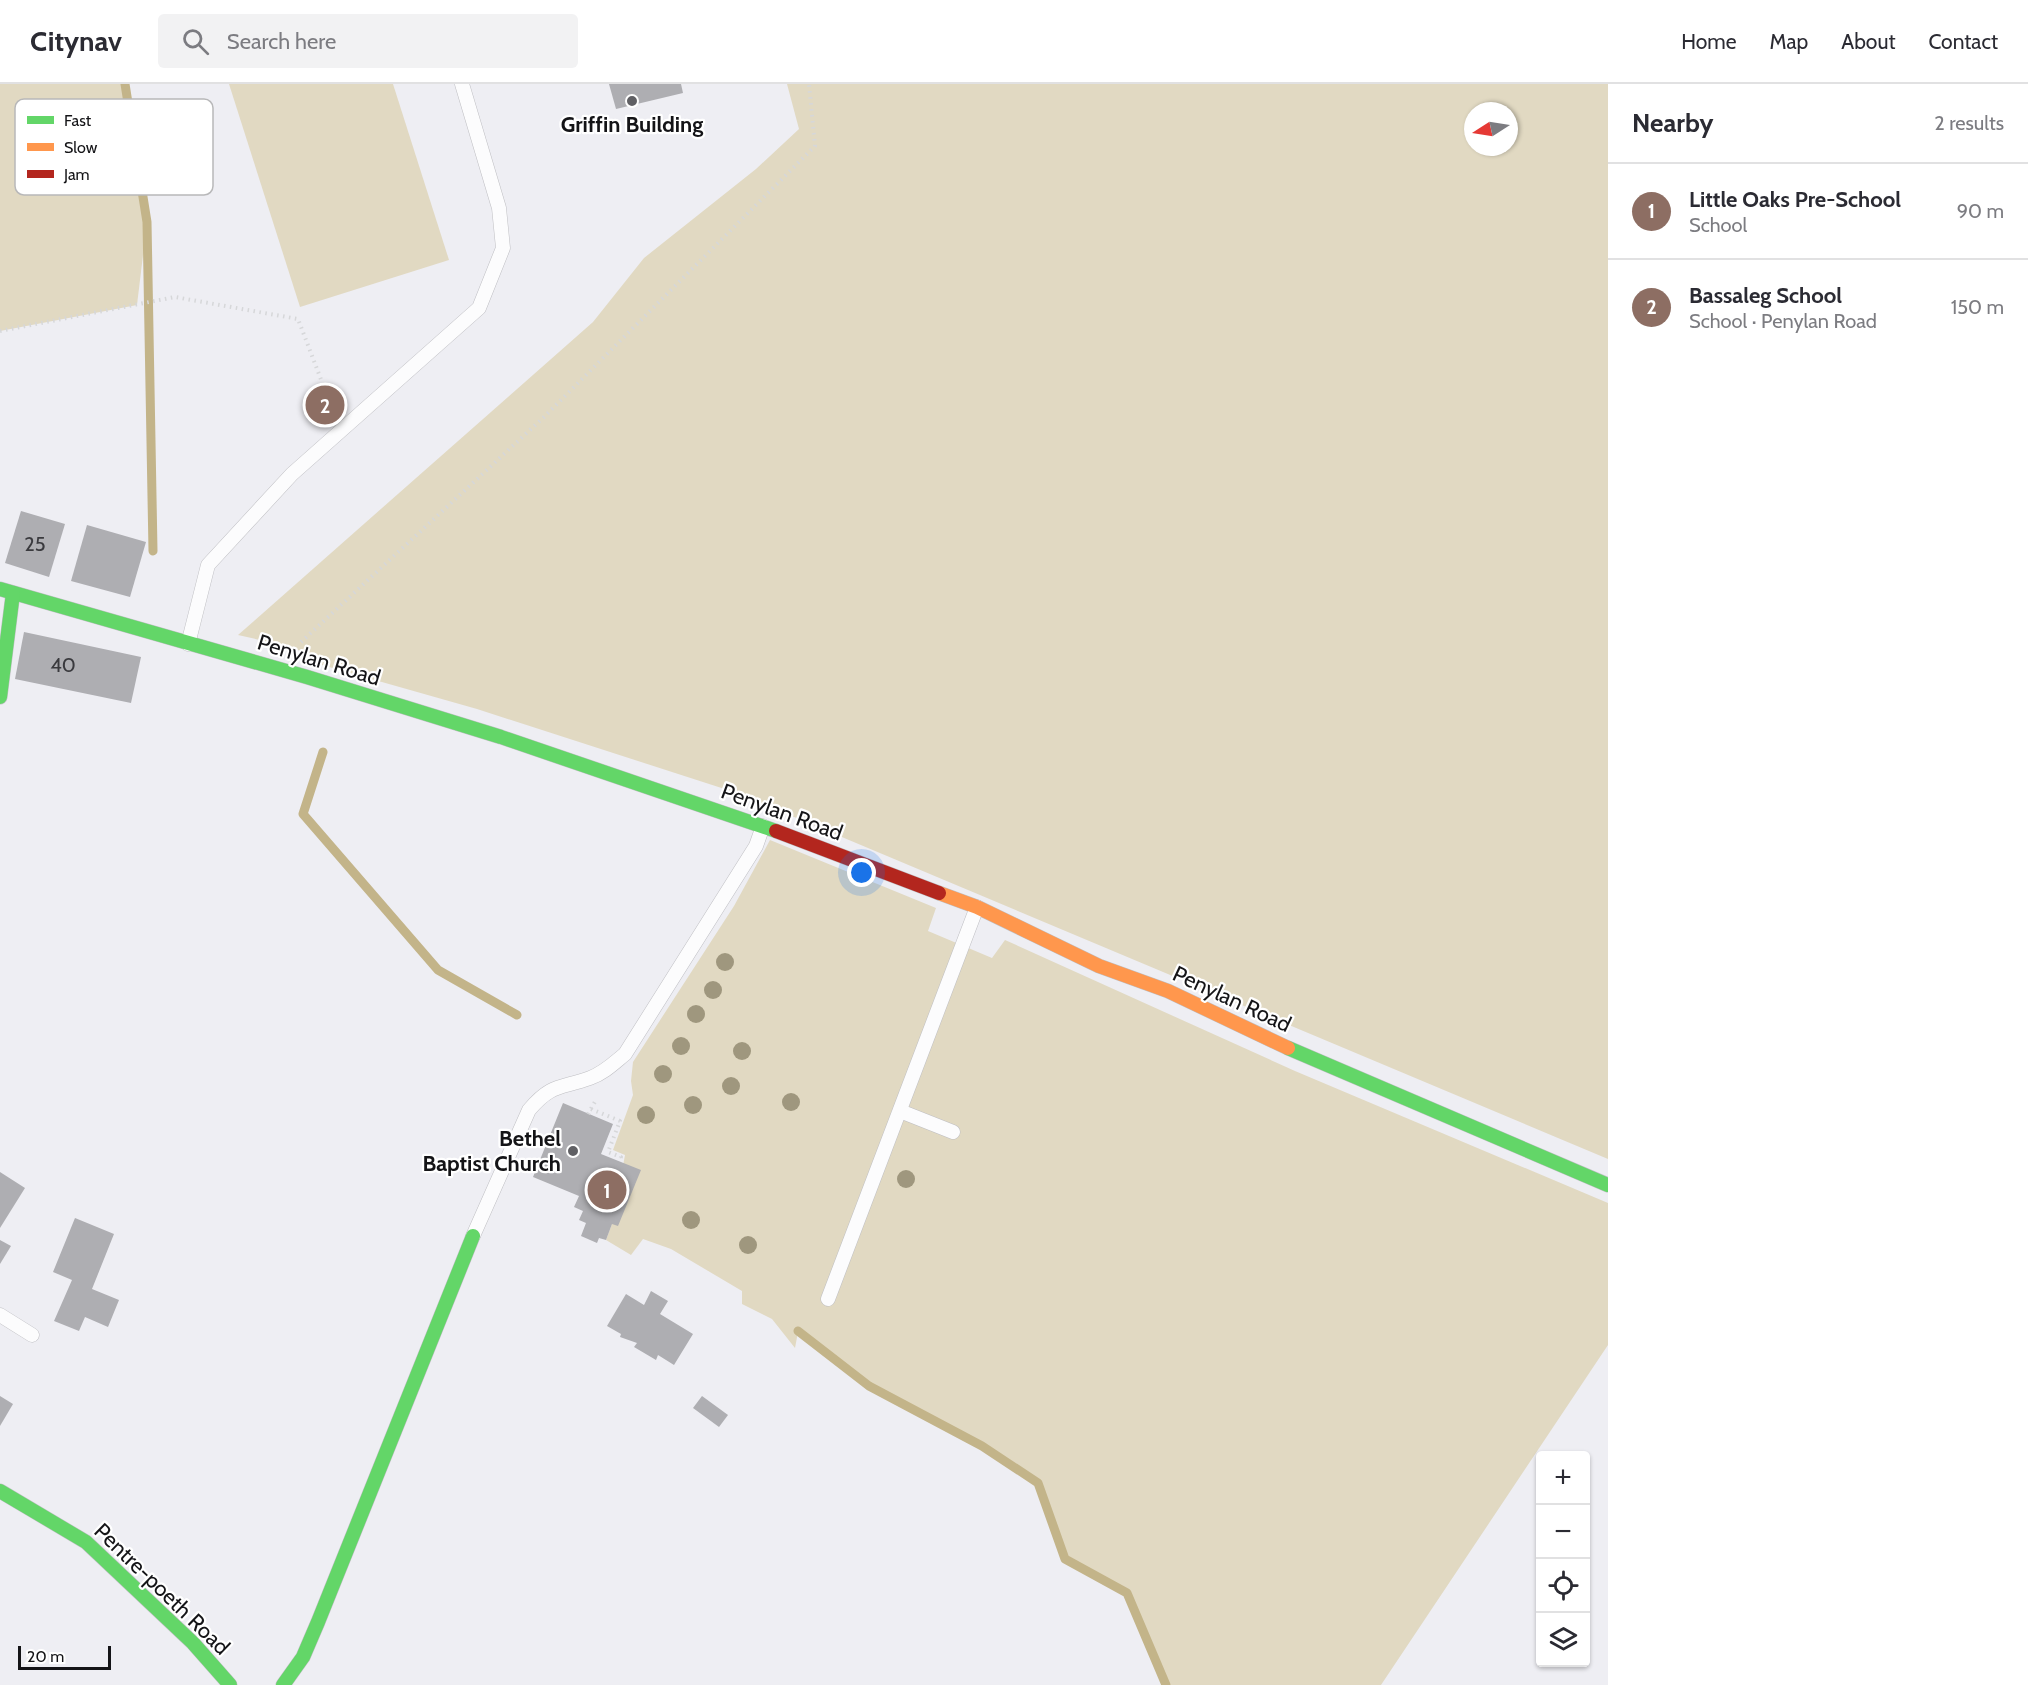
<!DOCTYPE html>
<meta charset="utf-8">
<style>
:root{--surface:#fff;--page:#f2f2f3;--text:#2b2b33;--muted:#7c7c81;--line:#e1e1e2;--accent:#606064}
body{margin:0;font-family:Cabin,sans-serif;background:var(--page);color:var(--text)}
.controls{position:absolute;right:18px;bottom:18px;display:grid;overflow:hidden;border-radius:6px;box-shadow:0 2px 4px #0004}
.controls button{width:54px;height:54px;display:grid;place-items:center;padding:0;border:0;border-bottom:2px solid var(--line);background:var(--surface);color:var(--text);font:30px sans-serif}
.compass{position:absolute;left:1464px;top:18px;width:54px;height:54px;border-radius:50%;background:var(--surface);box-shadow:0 2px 4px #0004;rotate:258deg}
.scale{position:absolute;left:18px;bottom:15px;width:93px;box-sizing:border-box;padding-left:6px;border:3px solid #141417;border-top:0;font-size:16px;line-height:21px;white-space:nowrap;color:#141417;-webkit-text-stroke:4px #fff;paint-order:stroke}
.you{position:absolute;left:862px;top:789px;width:21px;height:21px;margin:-15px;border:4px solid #fff;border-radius:50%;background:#1a73e8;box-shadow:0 0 0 9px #1a73e833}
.badge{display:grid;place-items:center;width:39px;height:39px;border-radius:50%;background:var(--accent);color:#fff;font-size:20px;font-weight:700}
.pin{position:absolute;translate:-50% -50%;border:3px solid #fff;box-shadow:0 2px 6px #0006}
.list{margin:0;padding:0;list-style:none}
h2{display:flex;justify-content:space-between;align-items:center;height:78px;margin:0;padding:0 24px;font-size:26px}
h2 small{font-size:20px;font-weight:400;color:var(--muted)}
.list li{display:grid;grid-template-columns:39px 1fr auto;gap:18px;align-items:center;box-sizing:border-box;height:96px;padding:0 24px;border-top:2px solid var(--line)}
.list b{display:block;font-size:22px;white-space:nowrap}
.list p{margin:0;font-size:20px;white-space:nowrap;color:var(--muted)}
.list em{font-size:20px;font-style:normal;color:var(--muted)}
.icon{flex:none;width:33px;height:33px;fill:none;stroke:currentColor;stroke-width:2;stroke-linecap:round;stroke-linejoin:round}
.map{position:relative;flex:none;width:1608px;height:1601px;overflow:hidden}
header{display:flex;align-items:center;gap:36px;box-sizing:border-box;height:84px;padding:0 30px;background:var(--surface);border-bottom:2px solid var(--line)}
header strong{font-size:28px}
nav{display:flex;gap:33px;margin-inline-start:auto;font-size:21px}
.search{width:420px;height:54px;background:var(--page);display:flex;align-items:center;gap:15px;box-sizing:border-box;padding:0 21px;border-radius:6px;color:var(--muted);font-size:22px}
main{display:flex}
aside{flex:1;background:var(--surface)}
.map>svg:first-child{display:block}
</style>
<header>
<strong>Citynav</strong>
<div class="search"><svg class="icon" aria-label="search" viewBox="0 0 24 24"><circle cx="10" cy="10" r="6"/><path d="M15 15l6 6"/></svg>Search here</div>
<nav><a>Home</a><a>Map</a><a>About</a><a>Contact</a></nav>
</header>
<main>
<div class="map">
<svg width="1608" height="1601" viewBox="0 0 1608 1601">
<rect width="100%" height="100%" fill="#eeeef3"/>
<g fill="#e1d9c2" fill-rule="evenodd">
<polygon points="0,0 125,0 147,138 137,221 0,247"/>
<polygon points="229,0 393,0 449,176 300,223"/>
<path d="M787,0H1608V1075L737,709L477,625L322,581L295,564L238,551L593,238L644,174L756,85L799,45ZM1473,27H1509V63H1473Z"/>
<polygon points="770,756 936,824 928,847 992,874 1005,856 1295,987 1608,1119 1608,1261 1381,1601 1166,1601 1127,1509 1065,1475 1038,1399 981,1362 869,1302 798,1248 795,1264 772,1235 742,1220 742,1207 671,1165 643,1155 631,1171 606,1156 612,1140 625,1071 613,1066 633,1011 631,997 633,978 734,822"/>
</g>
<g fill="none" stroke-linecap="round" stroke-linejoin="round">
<g stroke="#c3b489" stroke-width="9">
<polyline points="125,0 147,138 153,467"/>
<polyline points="323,668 303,730 438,886 517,931"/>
<polyline points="798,1247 869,1302 982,1362 1038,1399 1065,1475 1127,1509 1166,1601"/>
</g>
</g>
<g fill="#aeaeb2">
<polygon points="609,0 681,0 683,9 616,25"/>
<polygon points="21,427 65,440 49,493 5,479"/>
<polygon points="87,441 146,458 130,513 71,497"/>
<polygon points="24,548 141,573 131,619 15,595"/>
<polygon points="563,1019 613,1040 601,1070 641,1086 618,1142 612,1140 606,1156 599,1154 597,1159 581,1152 586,1139 579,1136 583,1127 574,1123 579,1112 533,1093"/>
<polygon points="0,1088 25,1104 0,1144"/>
<polygon points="75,1134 114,1150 92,1205 119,1216 108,1243 85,1233 79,1247 54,1237 72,1196 53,1188"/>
<polygon points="0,1156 11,1162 0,1180"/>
<polygon points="651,1207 668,1217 660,1230 693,1250 674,1281 658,1271 656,1276 634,1263 637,1259 620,1253 621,1250 607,1242 626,1210 644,1221"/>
<polygon points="0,1312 13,1320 0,1342"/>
<polygon points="702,1312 728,1331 719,1343 693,1324"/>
</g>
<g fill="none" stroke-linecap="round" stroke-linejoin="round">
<g stroke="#bfbfc3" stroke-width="15">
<g id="lane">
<polyline points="188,560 208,481 292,390 479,224 503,164 499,124 462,0"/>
<polyline points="900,1027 953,1048"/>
<path d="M473,1152L529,1026C552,999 560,1005 590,994C604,989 614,979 625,970L756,762L763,742"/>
<polyline points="828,1215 977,823"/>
<polyline points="0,1231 32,1251"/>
</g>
</g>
<g stroke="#bfbfc3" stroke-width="15">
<g id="fast">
<polyline points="0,505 307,593 501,653 776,747"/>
<polyline points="0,613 13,509"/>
<polyline points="1288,964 1608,1101"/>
<polyline points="0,1407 86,1458 193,1559 230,1601"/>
<polyline points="283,1601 303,1573 318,1538 473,1152"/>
</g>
</g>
<g stroke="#bfbfc3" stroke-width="15">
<polyline id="slow" points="939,809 977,823 1099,882 1168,907 1288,964"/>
</g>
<g stroke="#bfbfc3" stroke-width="15">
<polyline id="jam" points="776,747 939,809"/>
</g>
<g stroke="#d6d7d9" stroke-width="4" stroke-dasharray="1.5 4.5" stroke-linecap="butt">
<polyline points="0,247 175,213 298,235 333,327"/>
<polyline points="301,558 544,333 815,62 809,0"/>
<polyline points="591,1025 620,1037 608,1068 621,1073 619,1078"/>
<polyline points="588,1030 596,1016"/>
</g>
<use href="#lane" stroke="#fcfcfd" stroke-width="14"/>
<use href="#fast" stroke="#63d668" stroke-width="14"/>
<use href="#slow" stroke="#ff974d" stroke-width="14"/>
<use href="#jam" stroke="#b3261e" stroke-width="14"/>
</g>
<g fill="#9f977e">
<circle cx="725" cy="878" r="9"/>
<circle cx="713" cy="906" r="9"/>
<circle cx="696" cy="930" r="9"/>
<circle cx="681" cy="962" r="9"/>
<circle cx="742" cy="967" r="9"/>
<circle cx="663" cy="990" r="9"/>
<circle cx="731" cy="1002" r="9"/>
<circle cx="791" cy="1018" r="9"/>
<circle cx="693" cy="1021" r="9"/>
<circle cx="646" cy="1031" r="9"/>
<circle cx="906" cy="1095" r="9"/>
<circle cx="691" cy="1136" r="9"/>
<circle cx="748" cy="1161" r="9"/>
</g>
<g fill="#606064" stroke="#fff" stroke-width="2">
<circle cx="632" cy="17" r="6"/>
<circle cx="573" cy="1067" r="6"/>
</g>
<g text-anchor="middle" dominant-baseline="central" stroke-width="4.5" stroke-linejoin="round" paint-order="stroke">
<g font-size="20" fill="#3a3a3e">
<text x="35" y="460">25</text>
<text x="63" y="581">40</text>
</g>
<g font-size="22" font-weight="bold" fill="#141417" stroke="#fff">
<text x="632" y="40">Griffin Building</text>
<text x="561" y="1054" text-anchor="end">Bethel<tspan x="561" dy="25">Baptist Church</tspan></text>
</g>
<g font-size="22" fill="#141417" stroke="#fff">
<text transform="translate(319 576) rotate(17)">Penylan Road</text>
<text transform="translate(782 728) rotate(20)">Penylan Road</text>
<text transform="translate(1232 915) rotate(25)">Penylan Road</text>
<text transform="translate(162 1505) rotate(44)">Pentre-poeth Road</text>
</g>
</g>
<rect x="15" y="15" width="198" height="96" rx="9" fill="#fff" stroke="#b8b8b9" stroke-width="1.5"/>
<rect x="27" y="32" width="27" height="8" fill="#63d668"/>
<rect x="27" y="59" width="27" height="8" fill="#ff974d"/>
<rect x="27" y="86" width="27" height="8" fill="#b3261e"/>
<g font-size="16" fill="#141417">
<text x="64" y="42">Fast</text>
<text x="64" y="69">Slow</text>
<text x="64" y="96">Jam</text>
</g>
</svg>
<div class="controls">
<button>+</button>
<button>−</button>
<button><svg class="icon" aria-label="locate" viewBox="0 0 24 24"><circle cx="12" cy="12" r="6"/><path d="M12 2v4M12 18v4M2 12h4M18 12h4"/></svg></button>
<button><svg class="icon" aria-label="layers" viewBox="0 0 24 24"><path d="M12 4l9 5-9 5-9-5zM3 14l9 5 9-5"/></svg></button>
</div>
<svg class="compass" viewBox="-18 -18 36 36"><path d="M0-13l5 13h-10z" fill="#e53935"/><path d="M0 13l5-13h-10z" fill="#7c7c81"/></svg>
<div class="scale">20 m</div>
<div class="you"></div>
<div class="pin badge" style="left:607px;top:1106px;background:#8d6e63">1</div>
<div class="pin badge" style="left:325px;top:321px;background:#8d6e63">2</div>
</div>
<aside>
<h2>Nearby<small>2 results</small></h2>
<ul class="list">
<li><span class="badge" style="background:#8d6e63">1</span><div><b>Little Oaks Pre-School</b><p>School</p></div><em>90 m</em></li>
<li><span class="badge" style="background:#8d6e63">2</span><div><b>Bassaleg School</b><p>School · Penylan Road</p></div><em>150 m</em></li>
</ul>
</aside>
</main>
